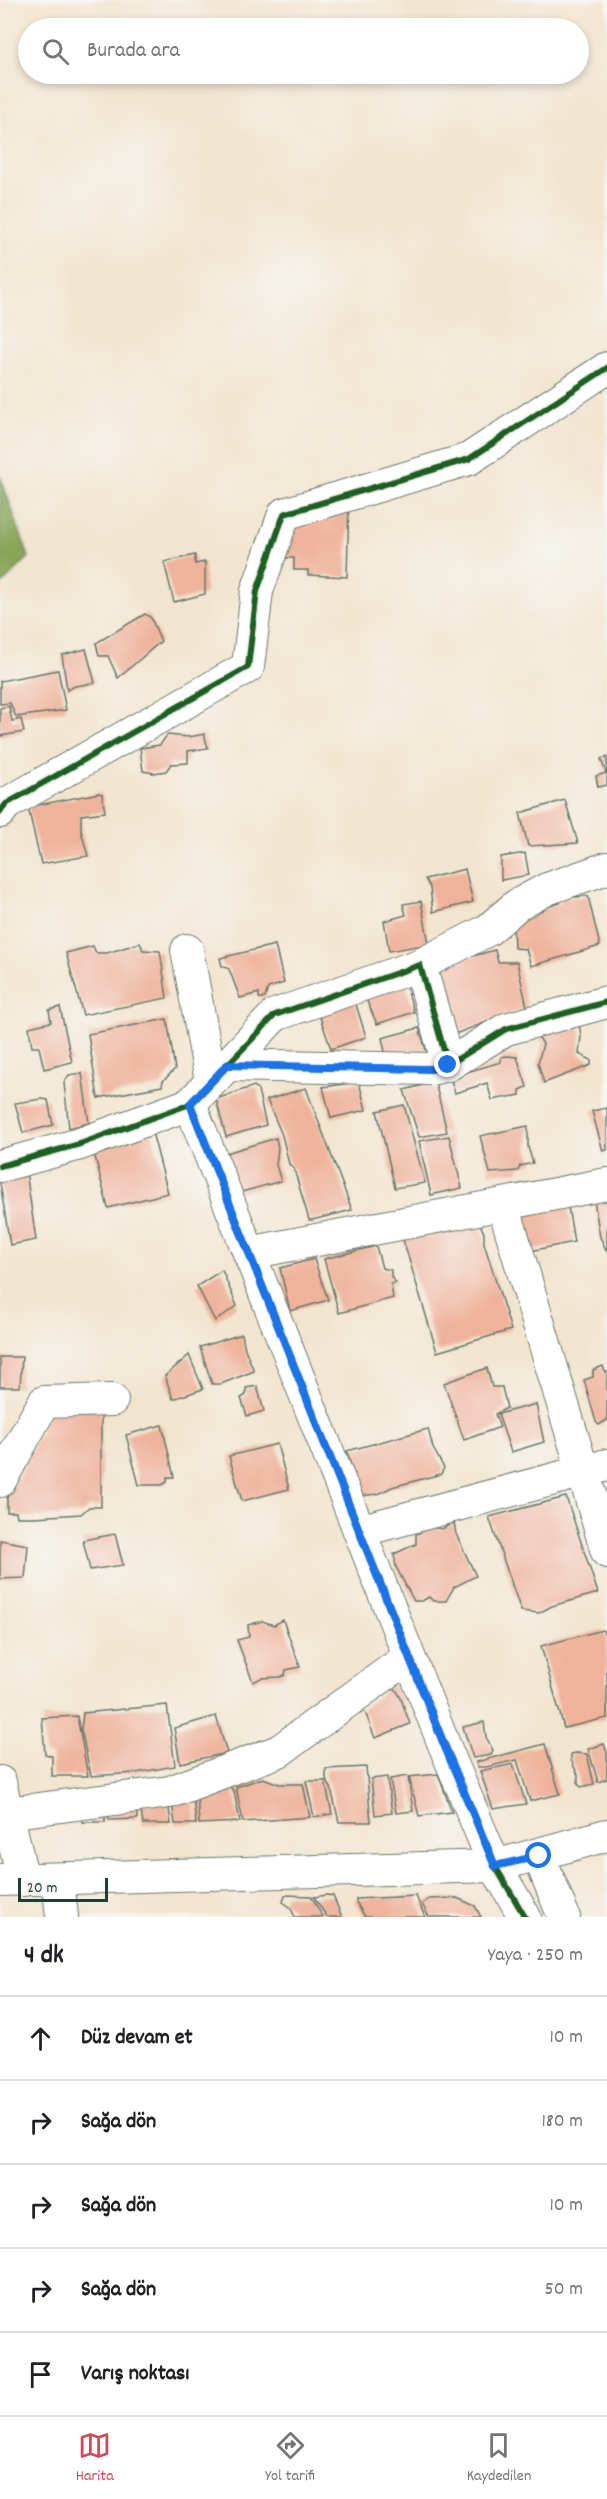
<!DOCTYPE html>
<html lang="tr">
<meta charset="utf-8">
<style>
:root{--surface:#fff;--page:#f2f2f2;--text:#202124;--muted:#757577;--line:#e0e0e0;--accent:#d1495b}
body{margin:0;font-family:Dekko,sans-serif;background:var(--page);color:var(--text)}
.scale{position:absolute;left:18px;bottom:15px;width:90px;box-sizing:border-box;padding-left:6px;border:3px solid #1f3d34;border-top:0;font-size:16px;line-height:21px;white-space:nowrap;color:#1f3d34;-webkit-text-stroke:4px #f6f6f2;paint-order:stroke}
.stop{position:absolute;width:18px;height:18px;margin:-14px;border:4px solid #1a73e8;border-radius:50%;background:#fff}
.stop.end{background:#1a73e8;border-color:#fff;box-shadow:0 2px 6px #0008}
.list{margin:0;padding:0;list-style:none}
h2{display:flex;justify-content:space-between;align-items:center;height:78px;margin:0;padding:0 24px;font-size:26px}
h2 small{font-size:20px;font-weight:400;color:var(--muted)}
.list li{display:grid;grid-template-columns:39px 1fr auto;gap:18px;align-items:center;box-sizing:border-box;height:84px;padding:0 24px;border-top:2px solid var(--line)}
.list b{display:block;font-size:22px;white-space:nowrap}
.list em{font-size:20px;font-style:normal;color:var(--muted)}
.icon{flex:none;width:33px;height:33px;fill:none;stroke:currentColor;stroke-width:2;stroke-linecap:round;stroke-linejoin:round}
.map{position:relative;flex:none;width:607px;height:1917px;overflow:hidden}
.search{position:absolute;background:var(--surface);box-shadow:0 3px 9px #0003;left:18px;right:18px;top:18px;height:66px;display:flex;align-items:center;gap:15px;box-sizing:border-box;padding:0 21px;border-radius:33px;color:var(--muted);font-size:22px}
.sheet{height:498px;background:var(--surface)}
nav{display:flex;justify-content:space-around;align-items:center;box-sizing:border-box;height:84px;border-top:2px solid var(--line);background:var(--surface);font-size:16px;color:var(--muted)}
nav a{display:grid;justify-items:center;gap:3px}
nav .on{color:var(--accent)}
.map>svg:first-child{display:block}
</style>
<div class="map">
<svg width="607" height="1917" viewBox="0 0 607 1917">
<rect width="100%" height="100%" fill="#f6f6f2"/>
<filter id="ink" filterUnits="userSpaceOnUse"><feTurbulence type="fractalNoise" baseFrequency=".0167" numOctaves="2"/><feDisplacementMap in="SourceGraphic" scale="12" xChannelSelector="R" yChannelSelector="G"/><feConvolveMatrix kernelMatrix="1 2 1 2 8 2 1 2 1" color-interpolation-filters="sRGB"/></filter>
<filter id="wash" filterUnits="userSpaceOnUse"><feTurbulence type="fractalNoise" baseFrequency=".008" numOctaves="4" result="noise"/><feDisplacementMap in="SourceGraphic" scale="24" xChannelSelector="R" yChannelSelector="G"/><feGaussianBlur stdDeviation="1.35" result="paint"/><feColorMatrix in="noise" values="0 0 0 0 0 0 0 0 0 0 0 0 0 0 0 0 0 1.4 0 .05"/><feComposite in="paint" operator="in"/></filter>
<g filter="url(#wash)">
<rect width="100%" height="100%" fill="#f2e5cf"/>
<polygon fill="#88a65a" stroke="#547247" stroke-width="1.5" points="0,476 29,557 0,586"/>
<g id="blocks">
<g fill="#efb39c">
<polygon points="349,498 347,577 308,575 308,570 294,570 294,558 277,558 286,535 308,513"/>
<polygon points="195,555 195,564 205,562 205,594 174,602 164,562"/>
<polygon points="145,614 151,618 161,641 118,678 108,656 99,656 96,643"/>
<polygon points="86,649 95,683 75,686 67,690 62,655"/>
<polygon points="58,670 66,710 16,717 10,703 0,704 0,681"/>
<polygon points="9,706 12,721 21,719 24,732 0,736 0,708"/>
<polygon points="204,734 208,748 188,751 188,763 171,764 166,771 154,773 143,771 140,748 160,745 167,735 189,737"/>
<polygon points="607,757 607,785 598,787 596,776 606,773 601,759"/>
<polygon points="99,793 102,794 105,812 81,815 81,831 88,856 41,864 28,807"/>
<polygon points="565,800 578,843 528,846 520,813"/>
<polygon points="525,853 529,875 501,880 501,857"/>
<polygon points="465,869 473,902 433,912 430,888 425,879"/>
<polygon points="588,896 600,946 531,966 526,949 514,948 513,923 518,915 560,903 560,898"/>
<polygon points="421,901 429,944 389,951 384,921 406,915 403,904"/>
<polygon points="140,943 143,950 160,951 167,998 83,1015 66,953 93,946 96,953 107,953"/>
<polygon points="275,945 284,983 268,988 265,998 259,998 259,993 240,998 229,969 222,966 220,958"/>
<polygon points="495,950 498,962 517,962 527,1007 455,1034 440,978 440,965"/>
<polygon points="405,982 414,1012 377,1024 364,994"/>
<polygon points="355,1001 366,1037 331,1049 318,1011"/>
<polygon points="60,1007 72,1062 44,1069 39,1047 32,1047 29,1027 51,1022 49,1010"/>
<polygon points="167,1019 175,1069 163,1081 162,1086 98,1098 88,1034"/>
<polygon points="579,1023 581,1036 579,1054 591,1060 591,1065 544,1083 538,1063 543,1044 536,1033"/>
<polygon points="419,1028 427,1053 421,1056 387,1061 382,1038"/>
<polygon points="507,1056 517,1057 527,1087 520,1090 520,1095 492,1100 487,1083 455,1093 450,1077 501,1062 501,1057"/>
<polygon points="82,1073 89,1123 69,1128 64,1083 69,1075"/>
<polygon points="359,1082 366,1110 331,1118 323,1087"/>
<polygon points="435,1082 447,1132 419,1137 404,1090"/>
<polygon points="254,1086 258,1090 266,1125 226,1137 216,1099"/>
<polygon points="306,1088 352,1210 312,1220 309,1220 294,1169 289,1164 282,1135 267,1100"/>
<polygon points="42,1099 48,1100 53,1125 23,1133 15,1103"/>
<polygon points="404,1105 425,1183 395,1188 377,1111"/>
<polygon points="607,1108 607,1150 603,1151 592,1111"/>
<polygon points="528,1126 528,1147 533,1163 520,1166 518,1171 490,1173 480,1136"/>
<polygon points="152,1132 168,1193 108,1208 93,1149"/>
<polygon points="449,1136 462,1188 431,1195 419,1141"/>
<polygon points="276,1138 278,1148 276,1165 281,1181 238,1193 226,1153"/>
<polygon points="25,1165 36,1240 10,1245 0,1183 0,1170"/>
<polygon points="607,1191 607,1252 600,1237 593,1194"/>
<polygon points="567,1201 574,1242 530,1251 520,1209"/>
<polygon points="476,1215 484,1233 484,1243 511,1330 437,1352 402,1236"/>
<polygon points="376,1246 382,1268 391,1270 391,1277 396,1283 391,1284 393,1298 339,1313 324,1259"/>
<polygon points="314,1259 328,1300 290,1311 280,1268"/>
<polygon points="222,1270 237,1306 215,1321 197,1286"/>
<polygon points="242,1334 245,1349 254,1371 221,1384 212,1384 200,1347"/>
<polygon points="189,1355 203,1389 173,1399 165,1376"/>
<polygon points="0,1357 22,1357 20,1387 0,1387"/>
<polygon points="603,1366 605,1372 607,1372 607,1420 599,1425 596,1422 584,1380 593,1377 593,1370"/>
<polygon points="487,1368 492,1387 502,1387 507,1408 495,1414 500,1427 464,1440 444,1383"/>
<polygon points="257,1386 264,1411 247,1416 241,1398 246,1395 246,1388"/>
<polygon points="536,1404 544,1442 511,1452 498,1414"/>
<polygon points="101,1405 101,1507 89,1507 81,1514 35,1517 17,1517 16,1512 7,1512 7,1498 28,1459 48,1413"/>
<polygon points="162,1425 174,1477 167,1477 167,1482 162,1485 139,1485 126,1435"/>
<polygon points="428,1429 433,1448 444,1468 441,1474 392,1487 378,1494 359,1496 347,1451"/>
<polygon points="277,1444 289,1489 242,1501 229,1456"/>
<polygon points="566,1497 598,1593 552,1606 539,1613 521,1611 489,1517"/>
<polygon points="454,1522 456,1534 476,1576 454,1587 446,1601 433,1601 429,1597 422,1601 414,1601 396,1567 394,1554 416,1544 416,1534 431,1527 442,1529"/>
<polygon points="115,1534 123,1565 90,1570 83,1540"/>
<polygon points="0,1540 28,1545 25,1578 0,1579"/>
<polygon points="283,1620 300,1667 286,1670 285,1675 280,1677 261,1678 253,1682 237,1640 249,1637 248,1625 262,1621 274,1625"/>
<polygon points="602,1630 607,1636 607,1718 564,1728 541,1646"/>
<polygon points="392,1684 400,1696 410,1724 375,1738 365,1712 358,1713"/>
<polygon points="167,1705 175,1766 136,1773 91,1776 81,1729 83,1713"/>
<polygon points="77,1716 88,1776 52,1776 52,1756 45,1754 42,1718"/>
<polygon points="216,1716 227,1753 180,1763 174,1728"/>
<polygon points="484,1722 486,1737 493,1750 491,1755 473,1758 463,1727"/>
<polygon points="545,1744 560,1794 530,1801 517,1760 486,1767 478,1767 476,1762"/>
<polygon points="604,1744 607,1752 607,1779 598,1782 588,1749"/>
<polygon points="576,1753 587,1754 594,1784 581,1787 578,1784 578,1775 571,1760 571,1754"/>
<polygon points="513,1764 526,1804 493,1809 480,1771"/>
<polygon points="366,1767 371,1822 339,1822 331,1788 326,1780 326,1769"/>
<polygon points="438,1774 452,1812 419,1816 409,1777"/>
<polygon points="408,1776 413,1811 396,1813 390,1779"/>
<polygon points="387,1777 392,1813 375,1815 371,1779"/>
<polygon points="263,1778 279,1784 303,1784 310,1817 243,1822 236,1787"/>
<polygon points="306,1781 325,1781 332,1814 314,1817"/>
<polygon points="230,1787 234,1791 240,1822 199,1824 197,1796"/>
<polygon points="193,1796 196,1824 175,1824 172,1801"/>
<polygon points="168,1801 171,1824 143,1824 140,1804"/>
<polygon points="105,1806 105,1822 82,1822 82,1809"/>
<polygon points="108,1806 137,1806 137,1819 109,1820"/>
<polygon points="285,1895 311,1896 323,1917 295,1917 290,1907 283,1902"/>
<polygon points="327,1895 333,1896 342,1917 327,1917 314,1897"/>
<polygon points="416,1896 425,1917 365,1917 356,1902 356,1899"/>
<polygon points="457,1898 475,1906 481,1917 429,1917 422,1904 429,1899"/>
</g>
</g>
</g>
<g filter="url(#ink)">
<use href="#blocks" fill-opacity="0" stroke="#69786a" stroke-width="1.5"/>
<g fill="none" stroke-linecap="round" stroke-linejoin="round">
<g stroke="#69786a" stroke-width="34">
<g id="minor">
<polyline points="0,812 6,804 248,667 257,591 284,514 469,459 607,368"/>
<polyline points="187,950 211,1081"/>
<polyline points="420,965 488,930 517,905 547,889 607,868"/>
<polyline points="227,1065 431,1069 448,1065"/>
<polyline points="190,1104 443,1742 495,1866 525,1917"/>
<polyline points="0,1166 80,1144 190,1104 275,1015 420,965 448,1065 506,1029 607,1002"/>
<polyline points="503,1204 607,1552"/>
<polyline points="249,1253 607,1184"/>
<polyline points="0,1481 44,1402 112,1400"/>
<polyline points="359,1531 607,1465"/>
<polyline points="0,1782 23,1880"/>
<polyline points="7,1813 170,1792 279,1751 409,1657"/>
<polyline points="539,1856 564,1917"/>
<polyline points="58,1879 62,1917"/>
<polyline points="0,1880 495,1866 607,1835"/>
</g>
</g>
<use href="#minor" stroke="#fff" stroke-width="32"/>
<g stroke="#f6f6f2" stroke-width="10">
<g id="cycleway">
<polyline points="0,812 6,804 248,667 257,591 284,514 469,459 607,368"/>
<polyline points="190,1104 443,1742 495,1866 525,1917"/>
<polyline points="0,1166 80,1144 190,1104 275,1015 420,965 448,1065 506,1029 607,1002"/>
</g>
</g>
<use href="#cycleway" stroke="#1b5e20" stroke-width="6"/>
</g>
</g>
<g fill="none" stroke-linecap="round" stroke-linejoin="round" filter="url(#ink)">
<polyline stroke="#1a73e8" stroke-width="8" points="448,1065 431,1069 227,1065 190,1104 443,1742 495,1866 539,1856"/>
</g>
</svg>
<div class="scale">20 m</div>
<div class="stop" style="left:539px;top:1856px"></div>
<div class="stop end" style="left:448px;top:1065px"></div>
<div class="search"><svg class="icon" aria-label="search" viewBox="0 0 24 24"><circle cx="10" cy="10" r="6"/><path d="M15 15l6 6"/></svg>Burada ara</div>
</div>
<section class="sheet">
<h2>4 dk<small>Yaya · 250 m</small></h2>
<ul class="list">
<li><svg class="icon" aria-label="ahead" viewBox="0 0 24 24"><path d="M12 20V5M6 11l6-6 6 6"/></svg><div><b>Düz devam et</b></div><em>10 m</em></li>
<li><svg class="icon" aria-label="right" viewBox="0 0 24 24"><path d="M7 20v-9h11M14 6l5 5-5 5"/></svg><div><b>Sağa dön</b></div><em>180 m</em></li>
<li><svg class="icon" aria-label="right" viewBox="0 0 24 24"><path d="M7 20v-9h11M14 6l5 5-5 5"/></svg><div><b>Sağa dön</b></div><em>10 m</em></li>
<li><svg class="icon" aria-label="right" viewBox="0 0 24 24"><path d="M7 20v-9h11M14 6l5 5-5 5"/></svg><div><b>Sağa dön</b></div><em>50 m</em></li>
<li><svg class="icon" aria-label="arrive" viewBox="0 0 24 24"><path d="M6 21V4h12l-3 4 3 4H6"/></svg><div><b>Varış noktası</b></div></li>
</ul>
</section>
<nav>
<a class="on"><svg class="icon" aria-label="map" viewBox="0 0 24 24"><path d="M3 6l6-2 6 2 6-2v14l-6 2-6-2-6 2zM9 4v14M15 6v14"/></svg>Harita</a>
<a><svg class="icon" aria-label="directions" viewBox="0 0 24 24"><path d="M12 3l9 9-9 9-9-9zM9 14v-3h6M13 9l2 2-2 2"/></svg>Yol tarifi</a>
<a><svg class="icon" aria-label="saved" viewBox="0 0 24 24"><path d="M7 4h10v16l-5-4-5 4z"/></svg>Kaydedilen</a>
</nav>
